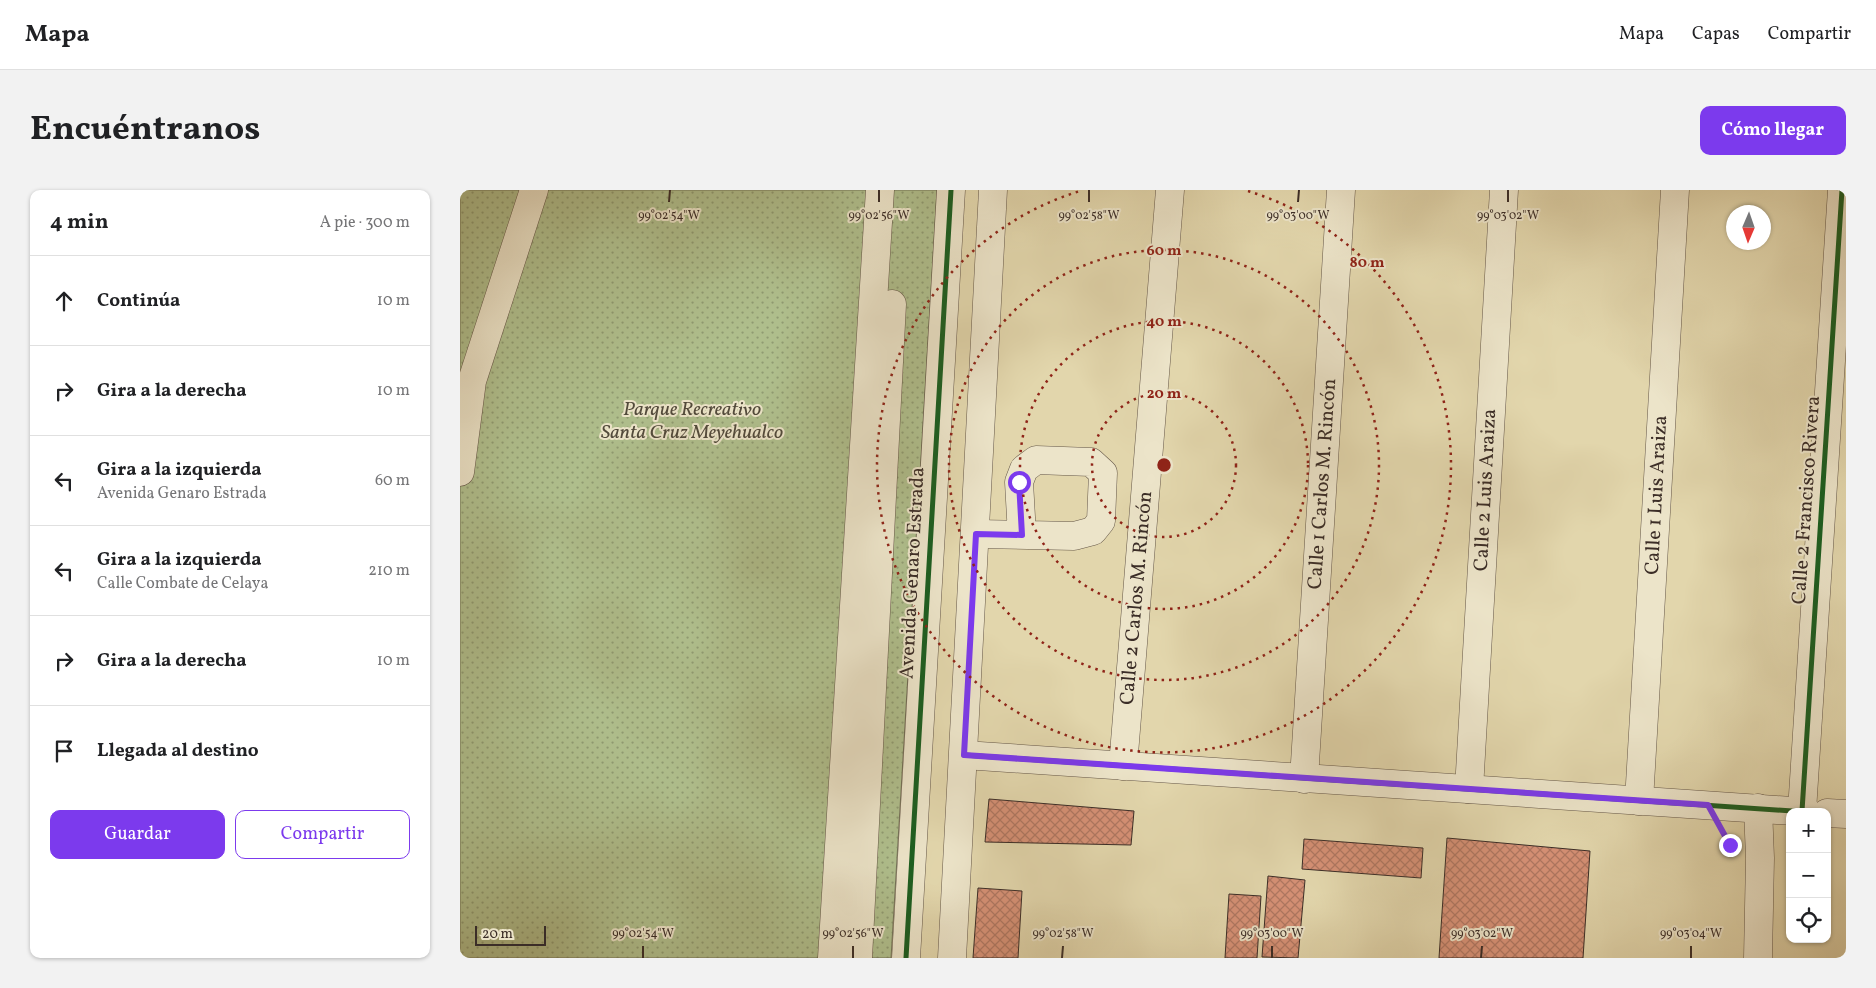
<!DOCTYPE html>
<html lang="es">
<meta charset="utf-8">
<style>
:root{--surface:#fff;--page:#f2f2f2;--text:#202124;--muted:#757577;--line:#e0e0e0;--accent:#7c3aed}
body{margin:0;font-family:Vollkorn,serif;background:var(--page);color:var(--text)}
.controls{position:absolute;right:15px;bottom:15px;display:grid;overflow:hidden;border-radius:10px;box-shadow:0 1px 4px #0004}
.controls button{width:45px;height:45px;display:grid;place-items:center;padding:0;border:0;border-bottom:1px solid var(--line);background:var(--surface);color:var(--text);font:25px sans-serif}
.compass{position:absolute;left:1266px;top:15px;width:45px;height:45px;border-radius:50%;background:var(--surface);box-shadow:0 1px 4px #0004;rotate:182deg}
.scale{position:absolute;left:15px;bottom:12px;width:71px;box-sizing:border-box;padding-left:5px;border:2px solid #3b2d27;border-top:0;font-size:14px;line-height:18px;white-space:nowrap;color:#3b2d27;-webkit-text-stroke:4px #ece4c9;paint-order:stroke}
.stop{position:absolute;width:15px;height:15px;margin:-11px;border:4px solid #7c3aed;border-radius:50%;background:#fff}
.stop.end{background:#7c3aed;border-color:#fff;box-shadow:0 1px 5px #0008}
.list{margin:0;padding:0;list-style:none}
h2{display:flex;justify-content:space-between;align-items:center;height:65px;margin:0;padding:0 20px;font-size:21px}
h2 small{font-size:16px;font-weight:400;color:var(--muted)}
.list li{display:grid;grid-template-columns:32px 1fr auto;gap:15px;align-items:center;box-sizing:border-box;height:90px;padding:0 20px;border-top:1px solid var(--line)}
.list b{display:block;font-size:19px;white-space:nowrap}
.list p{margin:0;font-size:16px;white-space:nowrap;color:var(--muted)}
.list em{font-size:16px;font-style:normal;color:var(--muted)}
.actions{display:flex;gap:10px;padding:15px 20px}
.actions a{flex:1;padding:11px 0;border:1px solid var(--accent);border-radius:10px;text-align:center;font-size:18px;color:var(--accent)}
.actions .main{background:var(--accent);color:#fff}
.icon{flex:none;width:28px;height:28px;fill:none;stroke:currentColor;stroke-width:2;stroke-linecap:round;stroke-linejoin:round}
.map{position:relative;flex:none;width:1386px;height:768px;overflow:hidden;border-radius:10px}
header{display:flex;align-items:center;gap:30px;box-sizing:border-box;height:70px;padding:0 25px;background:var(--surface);border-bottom:1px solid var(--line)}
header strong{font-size:24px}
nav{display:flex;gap:28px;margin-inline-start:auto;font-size:18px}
.intro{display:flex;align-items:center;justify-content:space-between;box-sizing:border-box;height:120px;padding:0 30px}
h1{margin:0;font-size:35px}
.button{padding:12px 22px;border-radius:10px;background:var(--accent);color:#fff;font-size:18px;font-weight:700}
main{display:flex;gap:30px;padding:0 30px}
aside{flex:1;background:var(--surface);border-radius:10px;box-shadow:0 1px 4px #0004}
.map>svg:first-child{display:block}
</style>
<header>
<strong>Mapa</strong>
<nav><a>Mapa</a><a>Capas</a><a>Compartir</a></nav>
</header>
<div class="intro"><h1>Encuéntranos</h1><a class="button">Cómo llegar</a></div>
<main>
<aside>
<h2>4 min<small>A pie · 300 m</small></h2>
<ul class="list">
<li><svg class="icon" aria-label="ahead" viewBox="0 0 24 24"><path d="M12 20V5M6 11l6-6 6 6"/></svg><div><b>Continúa</b></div><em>10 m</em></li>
<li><svg class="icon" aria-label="right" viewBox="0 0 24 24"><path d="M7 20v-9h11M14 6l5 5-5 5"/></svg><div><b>Gira a la derecha</b></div><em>10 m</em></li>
<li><svg class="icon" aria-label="left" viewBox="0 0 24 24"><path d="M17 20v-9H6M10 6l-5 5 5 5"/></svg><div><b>Gira a la izquierda</b><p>Avenida Genaro Estrada</p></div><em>60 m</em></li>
<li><svg class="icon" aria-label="left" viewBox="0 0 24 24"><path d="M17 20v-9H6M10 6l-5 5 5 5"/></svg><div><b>Gira a la izquierda</b><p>Calle Combate de Celaya</p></div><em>210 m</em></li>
<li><svg class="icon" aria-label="right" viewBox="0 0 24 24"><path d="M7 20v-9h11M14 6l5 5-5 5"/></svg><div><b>Gira a la derecha</b></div><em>10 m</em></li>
<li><svg class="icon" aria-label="arrive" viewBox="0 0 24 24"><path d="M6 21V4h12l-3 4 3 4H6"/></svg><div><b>Llegada al destino</b></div></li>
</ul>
<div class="actions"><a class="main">Guardar</a><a>Compartir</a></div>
</aside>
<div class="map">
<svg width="1386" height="768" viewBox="0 0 1386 768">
<defs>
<pattern id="park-dots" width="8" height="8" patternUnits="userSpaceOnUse" patternTransform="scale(1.25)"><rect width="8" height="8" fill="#afbe8c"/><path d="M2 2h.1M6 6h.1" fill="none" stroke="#909b72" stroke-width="1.8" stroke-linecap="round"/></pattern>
<pattern id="building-cross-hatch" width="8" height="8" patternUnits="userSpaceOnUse" patternTransform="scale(1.25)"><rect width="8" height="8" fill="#d69176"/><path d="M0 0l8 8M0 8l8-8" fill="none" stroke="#af7761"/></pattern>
</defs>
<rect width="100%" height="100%" fill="#e2d6ac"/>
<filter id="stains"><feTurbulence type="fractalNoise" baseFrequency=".004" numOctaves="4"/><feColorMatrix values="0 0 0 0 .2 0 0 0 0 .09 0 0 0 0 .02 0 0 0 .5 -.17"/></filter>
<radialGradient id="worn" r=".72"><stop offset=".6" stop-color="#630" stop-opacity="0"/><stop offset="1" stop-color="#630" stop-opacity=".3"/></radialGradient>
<polygon fill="url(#park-dots)" stroke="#75765a" points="0,0 477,0 431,768 0,768"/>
<g fill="url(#building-cross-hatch)" stroke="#3b2d27">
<polygon points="529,609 674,621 671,655 525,652"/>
<polygon points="987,648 1130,661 1123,768 979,768"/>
<polygon points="844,649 963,658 961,688 842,679"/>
<polygon points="808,686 845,690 838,768 802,767"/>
<polygon points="518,698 562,701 558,768 513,768"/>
<polygon points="769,704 801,706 797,768 765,768"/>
</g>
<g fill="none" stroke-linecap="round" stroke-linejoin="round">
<g stroke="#655748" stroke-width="29">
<g id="minor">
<polyline points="0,282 12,191 74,0"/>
<polyline points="516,344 614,346 633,341 641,331 643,283 631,272 576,270 564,279 559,292 562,345"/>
<polyline points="504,565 1347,622"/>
<polyline points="663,576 710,0"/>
<polyline points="844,589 881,0"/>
<polyline points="1009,599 1044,0"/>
<polyline points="1179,611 1215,0"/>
<polyline points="1342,621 1382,0"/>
<polyline points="1367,623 1386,624"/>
<polyline points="372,768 420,0"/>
<polyline points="398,768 432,114"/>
<polyline points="446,768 491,0"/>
<polyline points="492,768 533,0"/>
<polyline points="1298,768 1300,668 1298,618"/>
</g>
</g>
<polyline stroke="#3b2d27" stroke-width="3" stroke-dasharray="1 2.5" stroke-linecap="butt" points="1262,641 1270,655 1272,665"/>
<use href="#minor" stroke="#ece4c9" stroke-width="28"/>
<g stroke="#ece4c9" stroke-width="8">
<g id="cycleway">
<polyline points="504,565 1347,622"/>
<polyline points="1342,621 1382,0"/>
<polyline points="446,768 491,0"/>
</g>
</g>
<use href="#cycleway" stroke="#1b5e20" stroke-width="5"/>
</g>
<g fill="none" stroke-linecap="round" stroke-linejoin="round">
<polyline stroke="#7c3aed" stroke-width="6" points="559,292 562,345 516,344 504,565 1248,615 1270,655"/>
</g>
<path fill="none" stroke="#3b2d27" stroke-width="2" d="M209,12L210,0M419,12V0M629,12V0M838,12L839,0M1048,12V0M183,768V756M393,768V756M602,768L603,756M812,768V756M1021,768L1022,756M1231,768V756"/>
<g fill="none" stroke="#8f2418" stroke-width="2.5" stroke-dasharray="2.5 5">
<circle cx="704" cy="275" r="72"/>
<circle cx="704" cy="275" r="144"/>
<circle cx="704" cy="275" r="215"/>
<path d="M788 1A287 287 0 1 1 620 1"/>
</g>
<g text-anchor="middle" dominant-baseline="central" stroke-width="4" stroke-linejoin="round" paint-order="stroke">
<g font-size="20" font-style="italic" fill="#524a3b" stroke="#ece4c9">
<text x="232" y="220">Parque Recreativo<tspan x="232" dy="23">Santa Cruz Meyehualco</tspan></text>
</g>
<g font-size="20" fill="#3b2d27" stroke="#ece4c9">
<text transform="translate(863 294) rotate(-86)">Calle 1 Carlos M. Rincón</text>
<text transform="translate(1026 300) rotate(-87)">Calle 2 Luis Araiza</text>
<text transform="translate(1197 305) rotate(-87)">Calle 1 Luis Araiza</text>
<text transform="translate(1347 310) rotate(-86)">Calle 2 Francisco Rivera</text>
<text transform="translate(453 383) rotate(-87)">Avenida Genaro Estrada</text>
<text transform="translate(677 408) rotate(-85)">Calle 2 Carlos M. Rincón</text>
</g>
</g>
<g font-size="12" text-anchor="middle" fill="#3b2d27" stroke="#ece4c9" stroke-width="4" stroke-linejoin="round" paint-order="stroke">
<text x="209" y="29">99°02'54"W</text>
<text x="419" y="29">99°02'56"W</text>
<text x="629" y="29">99°02'58"W</text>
<text x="838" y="29">99°03'00"W</text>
<text x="1048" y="29">99°03'02"W</text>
<text x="183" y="747">99°02'54"W</text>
<text x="393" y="747">99°02'56"W</text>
<text x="603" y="747">99°02'58"W</text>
<text x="812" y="747">99°03'00"W</text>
<text x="1022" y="747">99°03'02"W</text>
<text x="1231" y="747">99°03'04"W</text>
</g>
<circle cx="704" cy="275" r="8" fill="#8f2418" stroke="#ece4c9" stroke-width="2.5"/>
<g font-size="15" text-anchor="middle" font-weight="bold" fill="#8f2418" stroke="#ece4c9" stroke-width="4" stroke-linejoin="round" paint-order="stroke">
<text x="704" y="65">60 m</text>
<text x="907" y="77">80 m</text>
<text x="704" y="136">40 m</text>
<text x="704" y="208">20 m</text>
</g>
<rect width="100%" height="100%" filter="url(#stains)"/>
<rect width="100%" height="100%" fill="url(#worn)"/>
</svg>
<div class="controls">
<button>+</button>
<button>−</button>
<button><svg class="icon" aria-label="locate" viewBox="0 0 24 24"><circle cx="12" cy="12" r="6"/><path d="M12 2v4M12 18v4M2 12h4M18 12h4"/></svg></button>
</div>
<svg class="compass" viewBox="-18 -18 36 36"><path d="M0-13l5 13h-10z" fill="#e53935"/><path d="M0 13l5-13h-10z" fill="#757577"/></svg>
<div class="scale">20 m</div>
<div class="stop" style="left:559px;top:292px"></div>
<div class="stop end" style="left:1270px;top:655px"></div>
</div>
</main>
